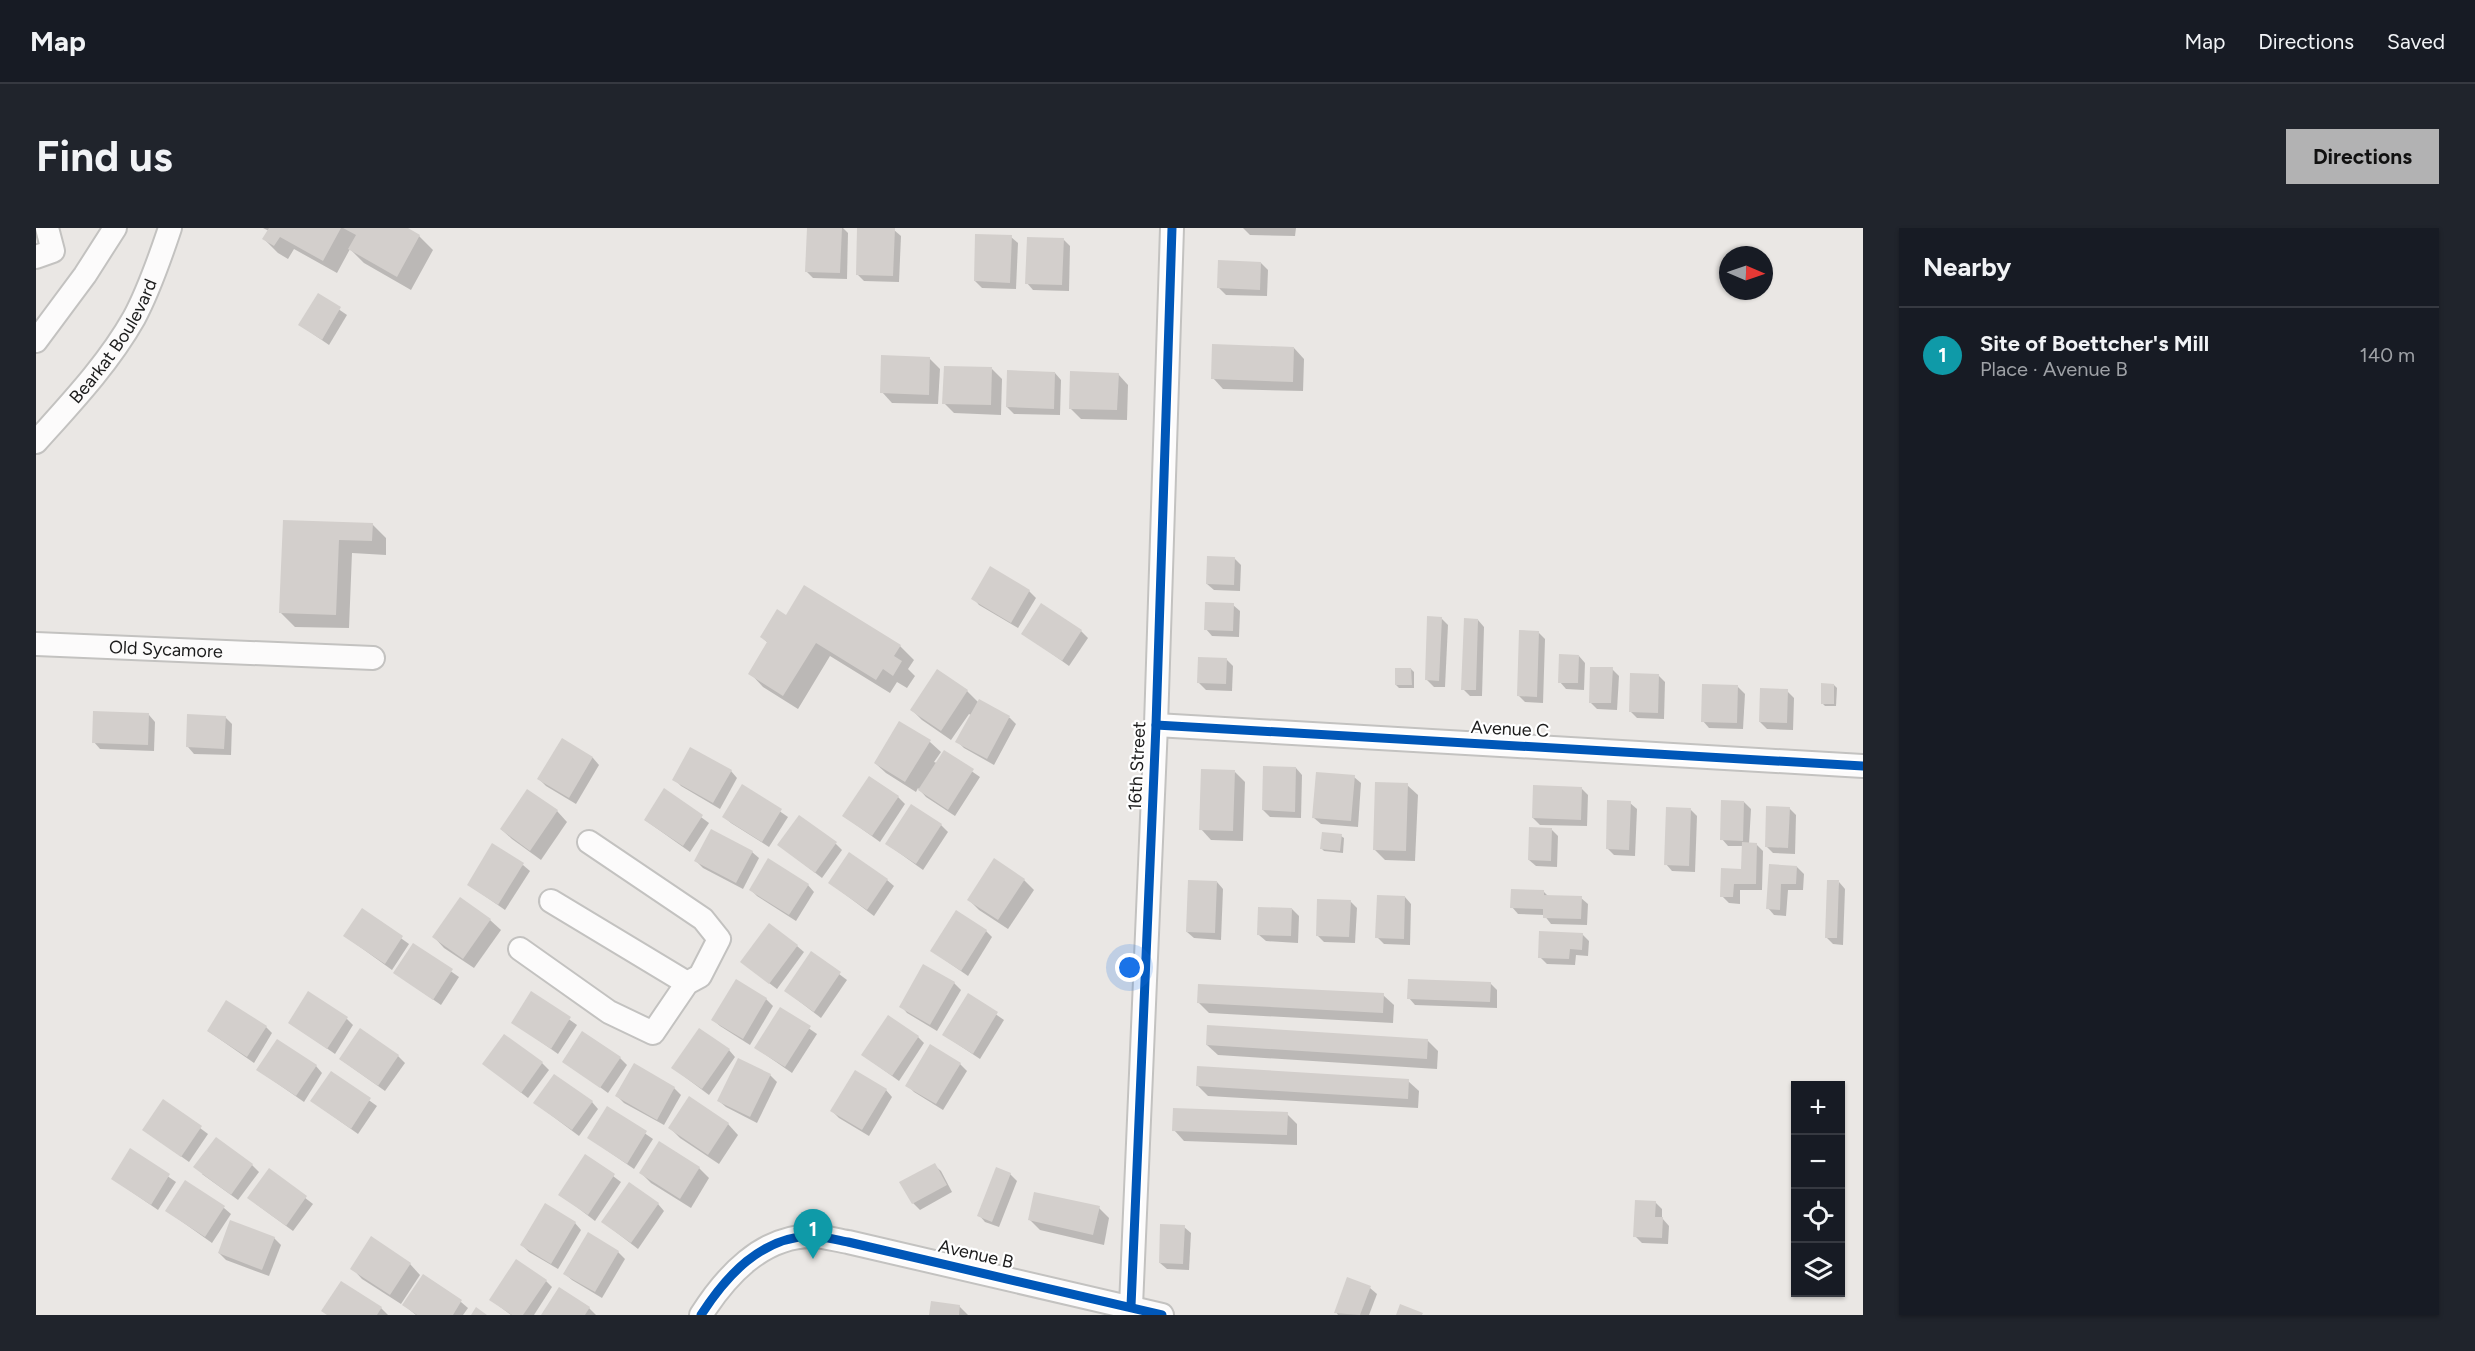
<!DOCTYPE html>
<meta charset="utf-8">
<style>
:root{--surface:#171b24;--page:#20242c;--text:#f1f3f6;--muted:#9ea1a6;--line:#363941;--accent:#b2b2b3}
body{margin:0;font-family:Figtree,sans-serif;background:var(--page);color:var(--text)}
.controls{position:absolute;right:18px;bottom:18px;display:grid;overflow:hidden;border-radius:0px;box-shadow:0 2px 4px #0004}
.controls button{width:54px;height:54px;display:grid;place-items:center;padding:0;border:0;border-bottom:2px solid var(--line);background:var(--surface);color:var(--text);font:30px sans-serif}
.compass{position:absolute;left:1683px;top:18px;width:54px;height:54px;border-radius:50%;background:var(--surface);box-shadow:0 2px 4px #0004;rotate:92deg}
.you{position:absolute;left:1094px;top:740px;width:21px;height:21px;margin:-15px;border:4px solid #fff;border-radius:50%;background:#1a73e8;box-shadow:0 0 0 9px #1a73e833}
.badge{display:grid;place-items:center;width:39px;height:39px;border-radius:50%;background:var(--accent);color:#fff;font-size:20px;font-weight:700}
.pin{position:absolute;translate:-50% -50px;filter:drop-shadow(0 2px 3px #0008)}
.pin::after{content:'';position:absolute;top:32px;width:21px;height:18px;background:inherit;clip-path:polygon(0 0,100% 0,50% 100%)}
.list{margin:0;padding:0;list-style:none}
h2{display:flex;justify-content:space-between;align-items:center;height:78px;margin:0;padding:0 24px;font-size:26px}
h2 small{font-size:20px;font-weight:400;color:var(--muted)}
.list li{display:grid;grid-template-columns:39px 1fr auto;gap:18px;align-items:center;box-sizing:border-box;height:96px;padding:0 24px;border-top:2px solid var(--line)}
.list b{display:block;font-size:22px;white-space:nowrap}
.list p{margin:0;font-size:20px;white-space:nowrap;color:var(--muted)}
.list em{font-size:20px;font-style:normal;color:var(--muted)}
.icon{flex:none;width:33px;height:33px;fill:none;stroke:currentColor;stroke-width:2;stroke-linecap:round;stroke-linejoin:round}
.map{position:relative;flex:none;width:1827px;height:1087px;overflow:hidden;border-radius:0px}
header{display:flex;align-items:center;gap:36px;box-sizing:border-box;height:84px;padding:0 30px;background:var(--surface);border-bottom:2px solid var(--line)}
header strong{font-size:28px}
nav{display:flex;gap:33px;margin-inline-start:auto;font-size:21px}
.intro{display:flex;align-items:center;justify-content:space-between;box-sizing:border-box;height:144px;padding:0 36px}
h1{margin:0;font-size:42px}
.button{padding:15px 27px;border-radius:0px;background:var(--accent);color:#111;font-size:21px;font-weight:700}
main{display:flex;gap:36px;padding:0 36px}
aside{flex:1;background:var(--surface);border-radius:0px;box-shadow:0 2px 4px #0004}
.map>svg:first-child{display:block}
</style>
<header>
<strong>Map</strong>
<nav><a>Map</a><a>Directions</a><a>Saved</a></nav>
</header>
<div class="intro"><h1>Find us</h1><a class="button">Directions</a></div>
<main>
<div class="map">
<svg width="1827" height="1087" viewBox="0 0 1827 1087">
<rect width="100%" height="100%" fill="#eae7e4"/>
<g fill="#0003">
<polygon points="227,0 368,0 383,8 397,22 375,62 328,35 314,21 301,45 258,21 252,31 242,25 228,11 233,3"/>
<polygon points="772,0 807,0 812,5 811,51 777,50 770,43"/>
<polygon points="1207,0 1260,0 1259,8 1214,7"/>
<polygon points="858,2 865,8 863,54 828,53 821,46"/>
<polygon points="975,9 982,15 980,61 946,60 939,53"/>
<polygon points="1027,11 1034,18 1033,63 997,62 991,55"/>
<polygon points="1225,35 1232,42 1231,68 1190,67 1183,60"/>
<polygon points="282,67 311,87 293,117 264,97"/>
<polygon points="1258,120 1268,131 1267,163 1187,161 1177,150"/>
<polygon points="893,130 904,141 902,176 856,175 846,164"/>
<polygon points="956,141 966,151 965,187 918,185 908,175"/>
<polygon points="1019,145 1025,152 1024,187 978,186 971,179"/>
<polygon points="1082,146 1092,157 1091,192 1045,191 1034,180"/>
<polygon points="248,293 336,296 350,310 350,327 316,325 313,400 259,399 245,385"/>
<polygon points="1198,330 1205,337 1204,363 1178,362 1171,356"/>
<polygon points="954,340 993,363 1000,370 982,400 943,377 937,370"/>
<polygon points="1197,377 1204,383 1203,409 1176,408 1170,401"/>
<polygon points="750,389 864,418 878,432 872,441 879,448 871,460 861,454 854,465 794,428 762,481 727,459 714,445 732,415 726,409"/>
<polygon points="1405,390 1412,397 1409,459 1398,459 1391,452"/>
<polygon points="1442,392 1448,399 1446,468 1434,468 1427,461"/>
<polygon points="1045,403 1052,410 1033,438 987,405"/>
<polygon points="1502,404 1509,411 1507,475 1489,474 1482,467"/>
<polygon points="1543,428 1549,435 1548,462 1530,461 1524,454"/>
<polygon points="1190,431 1197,438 1196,463 1170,462 1163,455"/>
<polygon points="1375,441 1378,444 1378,460 1363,460 1360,457"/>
<polygon points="1576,441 1583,448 1581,482 1561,481 1554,474"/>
<polygon points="902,444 931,463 942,474 943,473 974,490 980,496 958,537 928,520 921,513 935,487 933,486 915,512 886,492 876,482"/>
<polygon points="1622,447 1629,454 1628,491 1601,490 1594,483"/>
<polygon points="1798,457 1801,460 1800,478 1789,478 1786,475"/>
<polygon points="1702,459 1709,466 1707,501 1673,500 1667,493"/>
<polygon points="1751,463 1758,470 1757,502 1731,501 1724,494"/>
<polygon points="113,487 119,494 118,523 64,521 58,514"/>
<polygon points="189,489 196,496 195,527 158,526 152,519"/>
<polygon points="864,495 894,514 905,524 898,534 901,535 908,524 944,549 919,588 890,569 882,560 880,564 850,545 839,535"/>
<polygon points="526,512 557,530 563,537 540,576 510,558 503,551"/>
<polygon points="1260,540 1266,547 1265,590 1234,589 1227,582"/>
<polygon points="695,543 701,550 684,581 645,558 638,551"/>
<polygon points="1199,544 1209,554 1207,613 1175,612 1165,601"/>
<polygon points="1318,549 1325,555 1322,599 1285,596 1278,590"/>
<polygon points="1371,557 1382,567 1379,633 1349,632 1339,622"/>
<polygon points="707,558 752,589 733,619 695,595 688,589"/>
<polygon points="1545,560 1552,567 1551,598 1504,597 1497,590"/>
<polygon points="628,562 673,595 654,624 609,592"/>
<polygon points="862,569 869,576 844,614 808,588"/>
<polygon points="1708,574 1715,581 1713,616 1720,616 1727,623 1726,662 1704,662 1704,676 1693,675 1686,668 1706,643 1707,618 1692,618 1686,611"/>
<polygon points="1594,575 1601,581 1599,628 1578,627 1571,620"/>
<polygon points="1753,580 1760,587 1759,626 1737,625 1730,618"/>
<polygon points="1654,581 1661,588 1659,644 1636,643 1630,636"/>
<polygon points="521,583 531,594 505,632 476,611 465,601"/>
<polygon points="905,597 912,604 887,642 851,616"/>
<polygon points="1515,601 1522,608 1521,639 1500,638 1493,632"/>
<polygon points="1305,608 1308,610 1307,625 1288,623 1285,620"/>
<polygon points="800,616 806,622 786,650 743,617"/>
<polygon points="716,624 723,630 707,661 667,640 660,633"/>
<polygon points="487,637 494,643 469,682 433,657"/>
<polygon points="1734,638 1761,639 1768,646 1767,662 1752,662 1750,688 1738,687 1732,680"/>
<polygon points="851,652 858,658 838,688 794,655"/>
<polygon points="988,652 998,662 972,701 943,682 933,672"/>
<polygon points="1181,654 1187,661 1185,712 1158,710 1151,704"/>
<polygon points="1803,654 1809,661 1807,717 1797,716 1790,709"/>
<polygon points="772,657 778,664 760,693 721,668 714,661"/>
<polygon points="1508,664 1513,669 1545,670 1552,676 1551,697 1515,696 1508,687 1482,686 1476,679"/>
<polygon points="1369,669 1375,676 1374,717 1348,716 1341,709"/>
<polygon points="424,671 454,692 465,702 438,740 408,720 398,709"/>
<polygon points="1314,673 1321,680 1319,715 1288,714 1281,707"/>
<polygon points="1256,681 1263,688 1262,715 1230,713 1223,707"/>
<polygon points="326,682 373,716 356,742 309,708"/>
<polygon points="950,703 956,709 932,748 896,723"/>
<polygon points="1546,706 1553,713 1552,728 1540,727 1539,737 1511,736 1504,729"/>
<polygon points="377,717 423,749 405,777 359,745"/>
<polygon points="761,718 768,724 741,761 713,740"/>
<polygon points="775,725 811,752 785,790 750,763"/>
<polygon points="918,755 925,762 901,803 871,785 865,778"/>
<polygon points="1454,755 1461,762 1461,780 1379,777 1373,770"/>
<polygon points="496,765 541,797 522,826 477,794"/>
<polygon points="932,767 968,792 944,831 908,807"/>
<polygon points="1347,767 1358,777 1357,795 1173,785 1163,775"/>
<polygon points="730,771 737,778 714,817 684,798 677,792"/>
<polygon points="745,781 781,806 756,845 720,820"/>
<polygon points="311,791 317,797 299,826 253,794"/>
<polygon points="230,799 236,805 218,835 172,803"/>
<polygon points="882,809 888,815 863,853 827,827"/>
<polygon points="1391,812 1402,823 1401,841 1182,827 1171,817"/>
<polygon points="894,818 924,836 931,843 907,882 878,864 871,857"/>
<polygon points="693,822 699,829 673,867 637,840"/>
<polygon points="362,828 369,835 349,863 304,831"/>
<polygon points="584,830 591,837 572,865 528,833"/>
<polygon points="506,835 513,842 492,870 448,836"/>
<polygon points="598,837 638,860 645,867 628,897 588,875 581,868"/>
<polygon points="280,838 286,845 268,874 222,842"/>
<polygon points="295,845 341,878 322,906 276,873"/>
<polygon points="734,847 741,854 721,895 690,879 683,873"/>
<polygon points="1372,853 1383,863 1382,880 1172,868 1162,858"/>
<polygon points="850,862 856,869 833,908 803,890 796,883"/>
<polygon points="128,873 172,906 153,934 108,902"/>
<polygon points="556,874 562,881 543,908 499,875"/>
<polygon points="572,880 617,911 598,941 553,910"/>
<polygon points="1251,886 1261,896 1261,917 1148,913 1138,902"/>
<polygon points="692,896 702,907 683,936 644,910 634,900"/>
<polygon points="95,923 140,954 122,982 77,951"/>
<polygon points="550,928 585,954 559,993 524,966"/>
<polygon points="216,937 223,944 202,972 166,946"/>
<polygon points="898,937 905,943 916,964 884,982 877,975"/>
<polygon points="663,940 673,950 655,980 615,955 604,944"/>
<polygon points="233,942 277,976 257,1003 220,976"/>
<polygon points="974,946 981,953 963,999 949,994 943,987"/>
<polygon points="1619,974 1626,981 1626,990 1633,998 1632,1016 1606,1015 1599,1008"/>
<polygon points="622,976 628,983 602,1021 567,994"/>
<polygon points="188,980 195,986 176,1015 131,983"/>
<polygon points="1063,980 1073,990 1068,1017 1004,1002 994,992"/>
<polygon points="539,995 545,1002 522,1041 493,1024 486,1017"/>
<polygon points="1148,999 1155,1005 1153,1042 1131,1041 1124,1035"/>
<polygon points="238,1010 245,1017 233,1048 190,1032 183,1025"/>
<polygon points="582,1024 589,1031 566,1070 536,1052 529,1046"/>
<polygon points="374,1036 384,1047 365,1076 326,1051 316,1040"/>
<polygon points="387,1048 425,1074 432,1080 427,1087 380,1087 375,1083 368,1077"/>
<polygon points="510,1053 516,1059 498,1087 475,1087 455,1072"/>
<polygon points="1334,1060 1341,1066 1333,1087 1302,1087 1300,1084"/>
<polygon points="923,1078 932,1087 895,1087"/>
<polygon points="345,1080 352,1087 291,1087"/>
<polygon points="553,1080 560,1087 507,1087"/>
</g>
<g fill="#d3cfcc">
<polygon points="233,0 305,0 287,33 244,9 238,18 226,11"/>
<polygon points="307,0 372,0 384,7 361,49 312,21 320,7"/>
<polygon points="771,0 806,0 804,45 769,44"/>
<polygon points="821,0 859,0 857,48 820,47"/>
<polygon points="939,6 976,7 974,55 938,53"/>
<polygon points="991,9 1028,10 1026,57 989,56"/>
<polygon points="1182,32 1225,34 1224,62 1181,60"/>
<polygon points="282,65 305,79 286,112 262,97"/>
<polygon points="1176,116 1258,119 1257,154 1175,151"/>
<polygon points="845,127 894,129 893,167 844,165"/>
<polygon points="908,138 956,139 955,177 906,176"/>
<polygon points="971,142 1019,144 1018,181 970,179"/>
<polygon points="1034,143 1083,145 1081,182 1033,181"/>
<polygon points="247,292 337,295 336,313 303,312 300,387 243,385"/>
<polygon points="1171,328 1199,329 1198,357 1170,356"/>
<polygon points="954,338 994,362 975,395 935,371"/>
<polygon points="768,357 865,417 858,428 866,433 857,448 847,441 840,452 780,415 747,468 712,446 731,414 724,409 741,381 750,387"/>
<polygon points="1169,374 1198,375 1197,403 1168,402"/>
<polygon points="1005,375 1046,402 1026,433 985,406"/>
<polygon points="1391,388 1406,389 1403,453 1389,452"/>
<polygon points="1428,390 1442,391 1440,462 1425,462"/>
<polygon points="1483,402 1503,403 1501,469 1481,468"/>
<polygon points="1523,426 1543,427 1542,455 1522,455"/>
<polygon points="1162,429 1191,430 1190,456 1161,455"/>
<polygon points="1554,439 1577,439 1575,475 1553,475"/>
<polygon points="1359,440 1375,440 1376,457 1359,457"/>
<polygon points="901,441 932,462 905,503 874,482"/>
<polygon points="1594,445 1623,446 1622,485 1593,484"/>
<polygon points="1785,455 1798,456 1798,476 1785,476"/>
<polygon points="1666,456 1702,457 1701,495 1665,494"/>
<polygon points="1724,460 1752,461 1751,495 1723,494"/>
<polygon points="943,471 974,488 951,531 919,514"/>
<polygon points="57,483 113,485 112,517 56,515"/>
<polygon points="151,486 190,488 188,521 150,519"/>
<polygon points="863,493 895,512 869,554 838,535"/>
<polygon points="526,510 557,529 533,570 501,551"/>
<polygon points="654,519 696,542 677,575 636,552"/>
<polygon points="908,522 938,541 912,582 882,562"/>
<polygon points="1227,538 1260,539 1259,584 1226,582"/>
<polygon points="1165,541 1199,542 1197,603 1163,602"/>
<polygon points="1280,544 1319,547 1315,593 1276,590"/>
<polygon points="833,548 863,568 836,608 806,588"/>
<polygon points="1339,554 1372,555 1370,623 1337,622"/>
<polygon points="706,556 746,581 726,614 686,589"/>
<polygon points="1497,557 1546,559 1545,592 1496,590"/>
<polygon points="628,560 667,587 647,618 608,592"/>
<polygon points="491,561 522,582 494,623 464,601"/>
<polygon points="1571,572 1595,573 1593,622 1570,621"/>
<polygon points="1685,572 1708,573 1707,613 1684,612"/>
<polygon points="875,576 906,596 880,636 849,616"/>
<polygon points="1730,578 1754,579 1752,620 1729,619"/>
<polygon points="1630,579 1655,580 1653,638 1628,637"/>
<polygon points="763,587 801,614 779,645 741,617"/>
<polygon points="1493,599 1516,600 1515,633 1492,632"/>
<polygon points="675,601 717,623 700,655 658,633"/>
<polygon points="1286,604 1306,606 1304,623 1284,621"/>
<polygon points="1706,614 1721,615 1720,656 1698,656 1697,669 1684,669 1685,640 1705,641"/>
<polygon points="456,615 488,635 462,677 431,657"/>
<polygon points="813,624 852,651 831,682 792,655"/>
<polygon points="732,630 773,656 753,687 713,662"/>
<polygon points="958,630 989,651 962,692 931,672"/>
<polygon points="1733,636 1761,638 1760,656 1745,656 1744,682 1730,681"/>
<polygon points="1152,652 1181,653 1179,705 1150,704"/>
<polygon points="1791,652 1803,652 1801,710 1789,710"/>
<polygon points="1475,661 1508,662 1508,667 1546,668 1545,691 1507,690 1507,681 1474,680"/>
<polygon points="1341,667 1369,668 1368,711 1339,710"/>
<polygon points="424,669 455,691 427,731 396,709"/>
<polygon points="1281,671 1315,672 1313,709 1280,708"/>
<polygon points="1222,679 1256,680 1255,708 1221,707"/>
<polygon points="326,680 367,708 349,736 307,708"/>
<polygon points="920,682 951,702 925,743 894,723"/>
<polygon points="733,695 762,717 733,756 704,734"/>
<polygon points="1503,703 1547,705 1546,722 1534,721 1533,731 1502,730"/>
<polygon points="377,715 417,741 397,772 357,745"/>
<polygon points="775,723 805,744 778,784 748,763"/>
<polygon points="887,736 919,754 894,797 863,779"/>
<polygon points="700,751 731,770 707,811 675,792"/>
<polygon points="1372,751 1455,754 1454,774 1371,771"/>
<polygon points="1162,756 1348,765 1347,785 1161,775"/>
<polygon points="272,763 312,789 291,821 252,795"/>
<polygon points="495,763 535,789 515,821 475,795"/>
<polygon points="932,765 962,784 937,826 906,807"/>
<polygon points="190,772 231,798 211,829 171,803"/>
<polygon points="744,779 775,798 749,839 718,820"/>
<polygon points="852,787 883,808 856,848 825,827"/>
<polygon points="1171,797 1392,811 1391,831 1170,817"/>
<polygon points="324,800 363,827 342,858 303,831"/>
<polygon points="663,800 694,821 666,861 635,840"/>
<polygon points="546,803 585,829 564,860 526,834"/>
<polygon points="468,806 507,834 485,865 446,836"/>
<polygon points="241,811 281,837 260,868 220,842"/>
<polygon points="894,816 925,835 900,876 869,858"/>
<polygon points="702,830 735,846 714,889 681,873"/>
<polygon points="598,835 639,859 621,892 579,868"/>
<polygon points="1161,838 1373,851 1372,871 1160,858"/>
<polygon points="819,842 851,861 826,902 794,883"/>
<polygon points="295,843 335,870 315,901 274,873"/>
<polygon points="518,846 557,873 536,902 497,875"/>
<polygon points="653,868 693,895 672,927 632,900"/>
<polygon points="127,871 166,898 145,929 106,902"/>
<polygon points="571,878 611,903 591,936 551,910"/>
<polygon points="1137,880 1252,884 1251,907 1136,903"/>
<polygon points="180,909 217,936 195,967 157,939"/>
<polygon points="623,913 664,939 644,971 603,945"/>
<polygon points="94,920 134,946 115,977 75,951"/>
<polygon points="549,926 579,946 552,987 522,967"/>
<polygon points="899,935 911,957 876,976 863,954"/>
<polygon points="960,939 975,945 956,994 941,988"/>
<polygon points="233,940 271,968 250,998 211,970"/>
<polygon points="149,952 189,978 169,1009 129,983"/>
<polygon points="593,954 623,975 595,1015 565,994"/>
<polygon points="998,964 1064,978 1057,1007 992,992"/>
<polygon points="1599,972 1620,973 1619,989 1627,989 1626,1010 1597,1009"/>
<polygon points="509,975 540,994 515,1036 484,1017"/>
<polygon points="194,992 239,1009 226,1042 182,1025"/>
<polygon points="1124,996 1149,997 1147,1036 1123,1035"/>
<polygon points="552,1004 583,1023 559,1064 527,1046"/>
<polygon points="335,1008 375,1035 354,1067 314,1041"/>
<polygon points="480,1031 511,1052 487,1087 476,1087 453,1072"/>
<polygon points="387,1046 426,1072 417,1087 381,1087 366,1077"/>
<polygon points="1311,1049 1335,1058 1324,1087 1298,1085"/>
<polygon points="305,1053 346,1079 341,1087 291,1087 285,1083"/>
<polygon points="523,1059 554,1079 549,1087 505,1087"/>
<polygon points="895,1073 924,1077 923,1087 893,1087"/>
<polygon points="1364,1076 1387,1085 1386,1087 1360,1087"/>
<polygon points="440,1079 451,1087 435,1087"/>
</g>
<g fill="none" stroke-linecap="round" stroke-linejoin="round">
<g stroke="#c3c2c0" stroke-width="26">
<g id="minor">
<polyline points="0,29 17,23 11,0"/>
<polyline points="0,113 49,47 79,0"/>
<path id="s1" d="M0,214C35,175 72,136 98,90C113,62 124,30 134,0"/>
<path id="s2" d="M0,416L337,430"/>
<polyline points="1120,497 1827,538"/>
<polyline points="515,673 651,755"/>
<polyline points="484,721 573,784 617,805 651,755 664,748 683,711 667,691 553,614"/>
<polyline points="1095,1078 1120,497 1136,0"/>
<path d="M665,1087C690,1048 725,1009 775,1008C787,1008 800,1012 812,1014L1126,1087"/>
</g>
</g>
<use href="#minor" stroke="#fcfbfb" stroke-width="22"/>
<g stroke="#fff" stroke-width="13">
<g id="cycleway">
<polyline points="1120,497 1827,538"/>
<polyline points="1095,1078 1120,497 1136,0"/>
<path d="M665,1087C690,1048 725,1009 775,1008C787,1008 800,1012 812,1014L1126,1087"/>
</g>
</g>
<use href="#cycleway" stroke="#0057b8" stroke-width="9"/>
</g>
<g text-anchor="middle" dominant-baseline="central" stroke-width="4.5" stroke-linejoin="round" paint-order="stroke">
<g font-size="18" fill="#1c1c1c" stroke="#fff">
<text stroke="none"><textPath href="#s1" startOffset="128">Bearkat Boulevard</textPath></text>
<text stroke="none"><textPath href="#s2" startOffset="130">Old Sycamore</textPath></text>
<text transform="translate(1474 501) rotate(3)">Avenue C</text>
<text transform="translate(1101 538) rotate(-87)">16th Street</text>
<text transform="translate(940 1026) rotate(13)">Avenue B</text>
</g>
</g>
</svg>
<div class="controls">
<button>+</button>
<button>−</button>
<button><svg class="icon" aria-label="locate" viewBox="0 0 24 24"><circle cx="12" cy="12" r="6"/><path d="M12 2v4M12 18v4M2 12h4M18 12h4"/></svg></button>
<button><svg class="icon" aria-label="layers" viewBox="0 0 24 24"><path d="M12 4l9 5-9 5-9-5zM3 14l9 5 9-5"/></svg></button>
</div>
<svg class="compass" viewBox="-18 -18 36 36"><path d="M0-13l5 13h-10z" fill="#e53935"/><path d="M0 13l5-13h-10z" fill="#9ea1a6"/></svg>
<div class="you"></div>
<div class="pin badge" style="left:777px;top:1031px;background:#0f9aa8">1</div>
</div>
<aside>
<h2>Nearby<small></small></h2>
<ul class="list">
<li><span class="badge" style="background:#0f9aa8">1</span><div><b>Site of Boettcher's Mill</b><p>Place · Avenue B</p></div><em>140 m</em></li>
</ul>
</aside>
</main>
